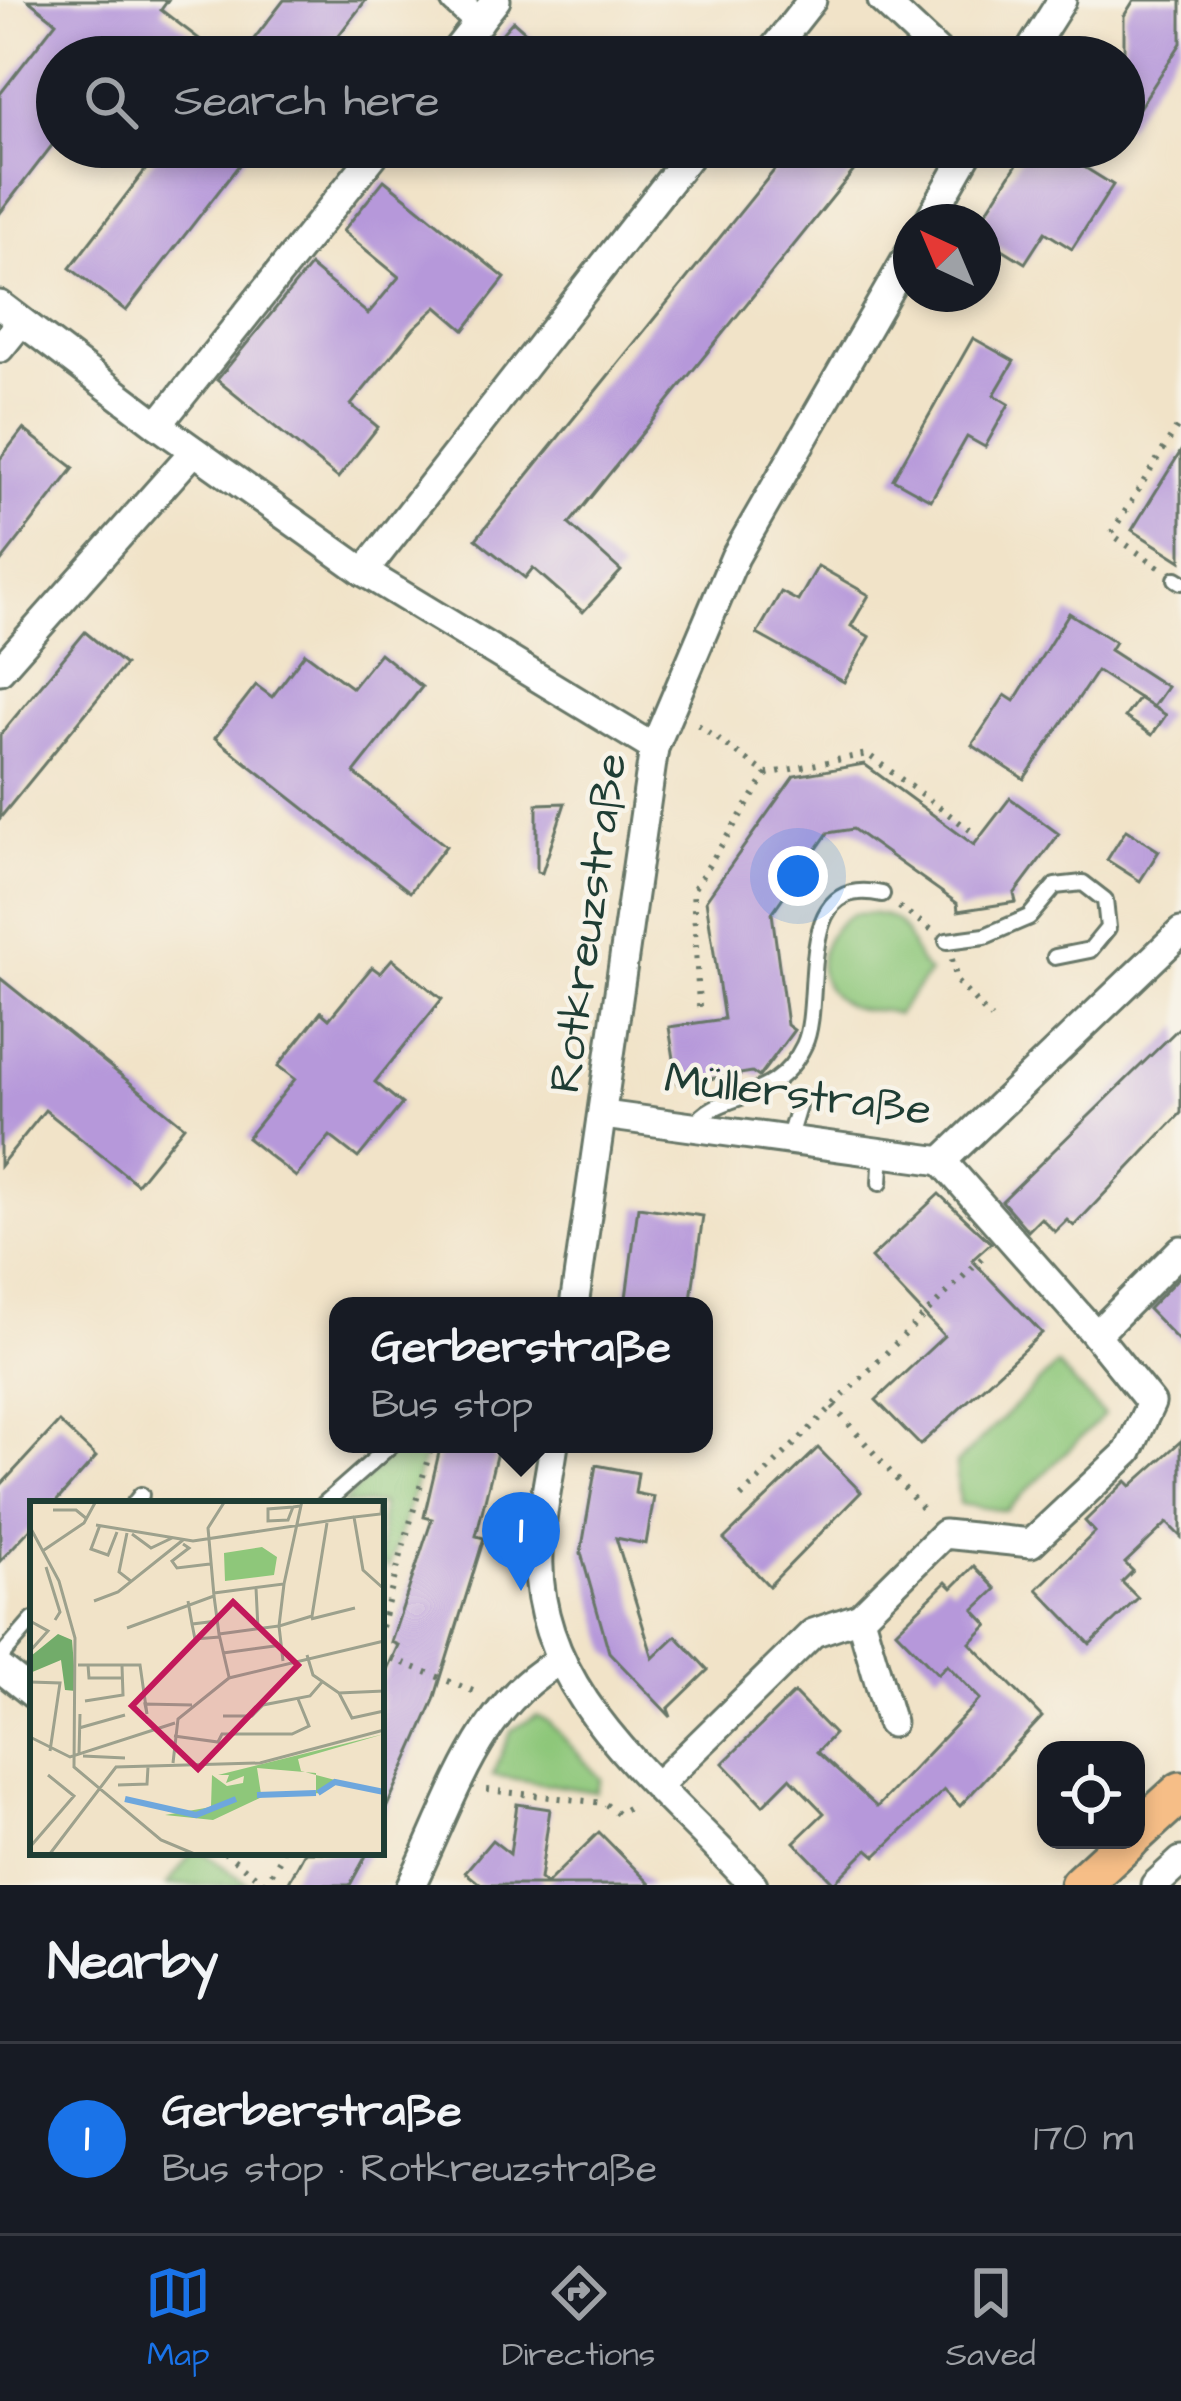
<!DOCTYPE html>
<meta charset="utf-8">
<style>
:root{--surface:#171b24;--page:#20242c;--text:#f1f3f6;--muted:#9ea1a6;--line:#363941;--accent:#1a73e8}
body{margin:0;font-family:"Architects Daughter",sans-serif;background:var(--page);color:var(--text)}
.controls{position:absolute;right:36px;bottom:36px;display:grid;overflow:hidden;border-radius:24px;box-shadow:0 6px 18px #0003}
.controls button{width:108px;height:108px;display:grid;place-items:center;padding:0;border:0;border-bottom:3px solid var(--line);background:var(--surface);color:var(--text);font:60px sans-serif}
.compass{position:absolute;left:893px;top:204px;width:108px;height:108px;border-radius:50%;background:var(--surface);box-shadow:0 6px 18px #0003;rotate:316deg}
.you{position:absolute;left:798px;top:876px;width:42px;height:42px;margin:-30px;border:9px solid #fff;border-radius:50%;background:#1a73e8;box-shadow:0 0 0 18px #1a73e833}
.badge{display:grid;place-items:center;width:78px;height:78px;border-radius:50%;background:var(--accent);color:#fff;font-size:39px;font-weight:700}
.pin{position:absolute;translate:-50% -99px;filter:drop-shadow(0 3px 6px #0008)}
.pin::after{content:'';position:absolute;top:63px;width:42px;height:36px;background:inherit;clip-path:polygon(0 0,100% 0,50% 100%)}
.popup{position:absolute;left:329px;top:1297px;width:384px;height:156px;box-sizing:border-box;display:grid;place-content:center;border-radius:24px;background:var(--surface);filter:drop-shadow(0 3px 9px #0005);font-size:39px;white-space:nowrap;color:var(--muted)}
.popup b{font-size:45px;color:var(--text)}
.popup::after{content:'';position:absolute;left:50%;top:100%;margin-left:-24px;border:24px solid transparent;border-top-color:var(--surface)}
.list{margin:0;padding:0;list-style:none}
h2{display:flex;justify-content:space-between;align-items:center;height:156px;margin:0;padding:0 48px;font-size:51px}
h2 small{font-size:39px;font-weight:400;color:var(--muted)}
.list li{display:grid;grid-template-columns:78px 1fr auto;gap:36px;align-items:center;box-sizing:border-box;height:192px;padding:0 48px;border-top:3px solid var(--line)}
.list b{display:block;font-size:45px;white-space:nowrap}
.list p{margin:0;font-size:39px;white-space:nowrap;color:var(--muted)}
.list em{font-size:39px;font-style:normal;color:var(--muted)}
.icon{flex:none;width:66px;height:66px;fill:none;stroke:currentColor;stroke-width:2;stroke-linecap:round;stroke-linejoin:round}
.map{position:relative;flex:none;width:1181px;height:1885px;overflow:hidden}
.search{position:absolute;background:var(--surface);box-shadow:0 6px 18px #0003;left:36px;right:36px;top:36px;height:132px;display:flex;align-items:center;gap:30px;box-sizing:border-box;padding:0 42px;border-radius:66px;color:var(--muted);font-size:45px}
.sheet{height:348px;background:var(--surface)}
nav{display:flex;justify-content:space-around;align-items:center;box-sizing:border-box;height:168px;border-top:3px solid var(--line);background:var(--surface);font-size:33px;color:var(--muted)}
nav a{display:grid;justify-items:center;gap:6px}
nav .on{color:var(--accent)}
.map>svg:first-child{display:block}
</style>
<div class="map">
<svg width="1181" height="1885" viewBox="0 0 1181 1885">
<rect width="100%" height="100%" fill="#f7f3e8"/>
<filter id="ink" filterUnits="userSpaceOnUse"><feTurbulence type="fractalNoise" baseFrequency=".00833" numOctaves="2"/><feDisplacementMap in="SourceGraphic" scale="24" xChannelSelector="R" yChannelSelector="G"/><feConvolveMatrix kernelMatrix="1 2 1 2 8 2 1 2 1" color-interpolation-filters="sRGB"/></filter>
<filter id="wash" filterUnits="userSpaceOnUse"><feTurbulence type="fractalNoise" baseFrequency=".004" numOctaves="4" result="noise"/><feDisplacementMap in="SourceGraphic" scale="48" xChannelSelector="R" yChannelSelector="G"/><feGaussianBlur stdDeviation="2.7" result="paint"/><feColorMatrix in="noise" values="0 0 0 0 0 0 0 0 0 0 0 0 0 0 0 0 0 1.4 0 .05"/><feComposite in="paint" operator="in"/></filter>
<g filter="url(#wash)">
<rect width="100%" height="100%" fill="#f1e3c8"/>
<g fill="#8ec77a" stroke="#568257" stroke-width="3">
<path d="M853,914C919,908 900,946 929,973L896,1015C880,1006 865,1014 849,1006C805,985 816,933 853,914Z"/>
<polygon points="1057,1365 1104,1415 1006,1511 959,1504 956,1464"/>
<polygon points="400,1444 428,1444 389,1568 381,1562 381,1504 342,1504"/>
<polygon points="537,1716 549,1722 601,1779 596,1792 492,1775 512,1730"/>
<polygon points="192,1852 203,1852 249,1885 167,1885"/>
</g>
<g id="blocks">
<g fill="#b698da">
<polygon points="28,0 168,0 161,10 223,57 57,57 57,139 0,213 0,94 56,22"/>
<polygon points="284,0 366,0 322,57 240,57"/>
<polygon points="1134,0 1181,0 1181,43 1124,131 1124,16"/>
<polygon points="513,21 554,57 481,57"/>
<polygon points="163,147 253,147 126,311 70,268"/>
<polygon points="793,147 873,147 569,524 621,571 583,612 533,568 525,578 476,539"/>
<polygon points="1028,147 1052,147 1113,185 1072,249 1045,232 1025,263 983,237 983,217"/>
<polygon points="384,180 505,278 464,330 437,307 414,328 351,405 378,427 338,478 217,380 310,266 368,314 399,277 343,231"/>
<polygon points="973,338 1014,361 994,395 1009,404 985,447 967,437 931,500 893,479"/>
<polygon points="23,429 74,468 0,563 0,459"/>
<polygon points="1181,451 1181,561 1132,530"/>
<polygon points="818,566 869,595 851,626 870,637 844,682 757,634 781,592 798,601"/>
<polygon points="1069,613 1115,642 1110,650 1167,687 1153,707 1097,671 1024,779 972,745 1005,695 1014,701"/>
<polygon points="85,632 125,665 0,818 0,735"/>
<polygon points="305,653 352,688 380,653 422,687 354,773 446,846 410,892 215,738 256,685 272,697"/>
<polygon points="1139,698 1166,715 1152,735 1125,717"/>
<polygon points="864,764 974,845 1010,798 1059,834 1014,894 1016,902 958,911 957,903 853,829 828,833 772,913 787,1025 794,1030 759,1077 752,1072 678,1084 669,1027 724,1019 706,900 794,776"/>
<polygon points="565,803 542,873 537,872 537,804"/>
<polygon points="1126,830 1159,851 1140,881 1107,860"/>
<polygon points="392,959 442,999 375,1082 402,1104 358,1158 330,1136 296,1177 247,1138 295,1079 278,1066 321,1012 329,1019 372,967 380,973"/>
<polygon points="0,978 184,1126 137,1184 45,1110 0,1166"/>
<polygon points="1181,1026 1181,1113 1074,1226 1067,1220 1055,1232 1041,1218 1028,1231 1002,1201"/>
<polygon points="939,1194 991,1243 972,1260 1042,1333 920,1445 876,1400 944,1336 871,1258"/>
<polygon points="638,1207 703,1216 690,1306 630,1306 626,1298"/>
<polygon points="1181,1275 1181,1343 1148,1309"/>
<polygon points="59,1422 96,1457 54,1504 33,1504 33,1526 0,1561 0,1486"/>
<polygon points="1181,1441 1181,1537 1167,1523 1125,1563 1133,1571 1122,1582 1138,1598 1090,1644 1037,1589 1095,1532 1085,1521 1126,1481 1131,1486"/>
<polygon points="441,1444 499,1444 476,1536 484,1538 434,1700 381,1820 381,1683 398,1645 391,1642 432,1519 424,1517"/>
<polygon points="818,1448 861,1492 769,1586 724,1539"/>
<polygon points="596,1465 638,1473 635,1493 654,1497 646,1544 616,1538 653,1658 676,1636 708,1670 668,1709 671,1717 609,1652 581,1553"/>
<polygon points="974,1566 996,1589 974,1610 988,1625 970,1643 1042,1717 960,1806 944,1790 876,1856 868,1849 834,1883 794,1842 824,1813 790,1778 763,1805 723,1763 794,1693 834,1734 817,1752 877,1807 980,1699 947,1665 938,1674 896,1631 946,1582 952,1588"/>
<polygon points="517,1804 550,1809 540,1879 546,1884 599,1832 651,1885 481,1885 465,1872 492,1840 510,1854"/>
<polygon points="305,1852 368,1852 350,1885 287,1885"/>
</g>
</g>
</g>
<g filter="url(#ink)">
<use href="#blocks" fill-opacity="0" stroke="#687768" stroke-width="3"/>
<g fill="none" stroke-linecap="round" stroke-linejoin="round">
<g stroke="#687768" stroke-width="20">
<g id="lane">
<polyline points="1176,579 1181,582"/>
<polyline points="947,941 985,936 1029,917 1055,886 1083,883 1105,900 1108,928 1090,950 1055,957"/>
<path d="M695,1125C718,1089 775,1107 804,1045C825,1001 791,873 882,894"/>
<polyline points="789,1137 798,1107"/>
<polyline points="880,1183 882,1149"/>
<polyline points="134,1504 141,1495"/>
<polyline points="324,1504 392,1444"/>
<polyline points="0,1658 33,1620"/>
</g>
</g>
<g stroke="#687768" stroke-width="33">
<g id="street">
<polyline points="455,0 479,22"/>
<polyline points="882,0 943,57"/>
<polyline points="451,57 496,0"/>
<polyline points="767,57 812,0"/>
<polyline points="1026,57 1062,0"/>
<polyline points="928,222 971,147"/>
<polyline points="0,305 158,425 380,147"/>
<polyline points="0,348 21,322"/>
<polyline points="158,425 364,572 654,748"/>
<polyline points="364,572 696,147"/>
<polyline points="0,670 194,451"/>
<polyline points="604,1115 942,1161"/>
<polyline points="942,1161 1181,932"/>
<polyline points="942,1161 1096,1335"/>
<polyline points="574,1306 654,748 735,557 911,251"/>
<path d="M554,1444C549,1480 540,1518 539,1554C533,1697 668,1789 753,1885"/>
<polyline points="860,1617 891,1723"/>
<polyline points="0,1668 33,1694"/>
<polyline points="658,1785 813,1633 860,1617 944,1534 1031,1543 1128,1452 1151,1403 1096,1335 1181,1250"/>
<path d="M411,1885C451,1806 478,1703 560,1661"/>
<polyline points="1155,1885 1181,1861"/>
</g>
</g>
<g stroke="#687768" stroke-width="45">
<g id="primary">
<polyline points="1136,1833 1181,1792"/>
<polyline points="1080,1885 1129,1840"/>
</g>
</g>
<g stroke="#687768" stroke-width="6" stroke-dasharray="3 9" stroke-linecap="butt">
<polyline points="1159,567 1111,534 1181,421"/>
<polyline points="698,725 767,774 867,754 970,830"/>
<polyline points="899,907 932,930"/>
<polyline points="952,959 957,982 991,1018"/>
<polyline points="699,1007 693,890 767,774"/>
<polyline points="833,1406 925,1512"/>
<polyline points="741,1497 987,1253"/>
<polyline points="381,1627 432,1444"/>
<polyline points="381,1654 478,1693"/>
<polyline points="487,1790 604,1803 618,1814 635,1804"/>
<polyline points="224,1852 267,1885"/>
<polyline points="266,1884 284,1852"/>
</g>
<use href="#lane" stroke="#fff" stroke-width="14"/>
<use href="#street" stroke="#fff" stroke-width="27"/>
<use href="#primary" stroke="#f6be87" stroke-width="39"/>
</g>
</g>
<g text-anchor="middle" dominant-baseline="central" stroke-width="9" stroke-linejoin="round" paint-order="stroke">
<g font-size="45" fill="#1f3d34" stroke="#f7f3e8">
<text transform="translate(589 923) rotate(-82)">Rotkreuzstraße</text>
<text transform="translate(798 1095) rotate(7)">Müllerstraße</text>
</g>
</g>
<g transform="translate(30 1501)">
<rect width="354" height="354" fill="#f1e3c8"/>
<path d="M232,46L247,56L244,74L195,80L194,52ZM354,233L268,258L271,270L354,292L304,283L292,292L234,295L183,319L135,314L181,306L182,274L197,285L213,282L214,275L196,282L199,274H188ZM227,267L286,272V291L231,293Z" fill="#8ec77a" fill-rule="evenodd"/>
<path d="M28,133L42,139L46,190L35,189L31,159L0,172L1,155Z" fill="#72ac6a"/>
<path fill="none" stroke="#6ea7dd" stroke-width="6" d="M288,292L305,281L354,291M227,294L286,292M95,298L166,314L206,298"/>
<path fill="none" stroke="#9da18d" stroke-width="3" d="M352,0L351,13L324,16L333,69L354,88M263,6L258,19L238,20V8L263,6L270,5M23,9H46L57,18M66,24L163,40L324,16M70,24L61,48L78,54L87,31M0,26L29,80L45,137L44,266L131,339L167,354M97,32L89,71L102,81M102,33L121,47L142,37M153,43L159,47L142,60L147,67L180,63M14,49L54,22L66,0M16,66L30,111L25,119M226,87L228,128M184,92L254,83L272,0M184,95L189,133L249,125L254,83M64,100L88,91L153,39M158,100L162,123L187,120M281,118L325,107M0,120L18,130L0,150M162,123L165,138L190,136M97,127L184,95L178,27L195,0M189,133L199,176M193,152L252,144M277,154L283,174L309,192L354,190M253,160L249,125L282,115L297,22M48,164H110L117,213L115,203L162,204M58,164L59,177H92M0,181L30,182L20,250M309,192L322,217L354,210M55,200L93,194L92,165M193,215H222L233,204L280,195L292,181M49,227L95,214M144,235L188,241L192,233H262L279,225L268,198M0,236L40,256L145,222M49,253L50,213M53,255L95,257M143,262L148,218L199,177L354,140M88,284L117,283L118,266M0,346L44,295L18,274M19,354L86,266L230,262L354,229"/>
<path fill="#c2185b" fill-opacity="0.15" stroke="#c2185b" stroke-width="6" d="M203,101L268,164L168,268L102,205Z"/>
<rect width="354" height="354" fill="none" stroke="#1f3d34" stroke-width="6"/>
</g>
</svg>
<div class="controls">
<button><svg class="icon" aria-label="locate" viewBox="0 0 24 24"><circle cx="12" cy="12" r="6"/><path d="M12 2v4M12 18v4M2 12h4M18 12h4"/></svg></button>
</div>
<svg class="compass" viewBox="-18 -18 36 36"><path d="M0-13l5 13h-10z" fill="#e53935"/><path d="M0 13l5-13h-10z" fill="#9ea1a6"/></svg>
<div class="you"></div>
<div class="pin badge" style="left:521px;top:1591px">1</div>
<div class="popup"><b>Gerberstraße</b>Bus stop</div>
<div class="search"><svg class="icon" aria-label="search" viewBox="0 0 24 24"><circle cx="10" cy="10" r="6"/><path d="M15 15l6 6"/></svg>Search here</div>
</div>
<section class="sheet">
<h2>Nearby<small></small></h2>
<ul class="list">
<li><span class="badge">1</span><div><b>Gerberstraße</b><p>Bus stop · Rotkreuzstraße</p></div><em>170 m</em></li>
</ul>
</section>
<nav>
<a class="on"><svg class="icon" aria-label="map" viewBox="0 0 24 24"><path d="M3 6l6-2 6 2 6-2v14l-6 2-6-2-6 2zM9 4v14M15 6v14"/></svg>Map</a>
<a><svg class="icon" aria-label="directions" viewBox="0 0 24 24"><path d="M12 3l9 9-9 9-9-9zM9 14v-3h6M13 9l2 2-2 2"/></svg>Directions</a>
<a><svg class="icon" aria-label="saved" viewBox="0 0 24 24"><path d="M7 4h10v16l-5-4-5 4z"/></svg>Saved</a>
</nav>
